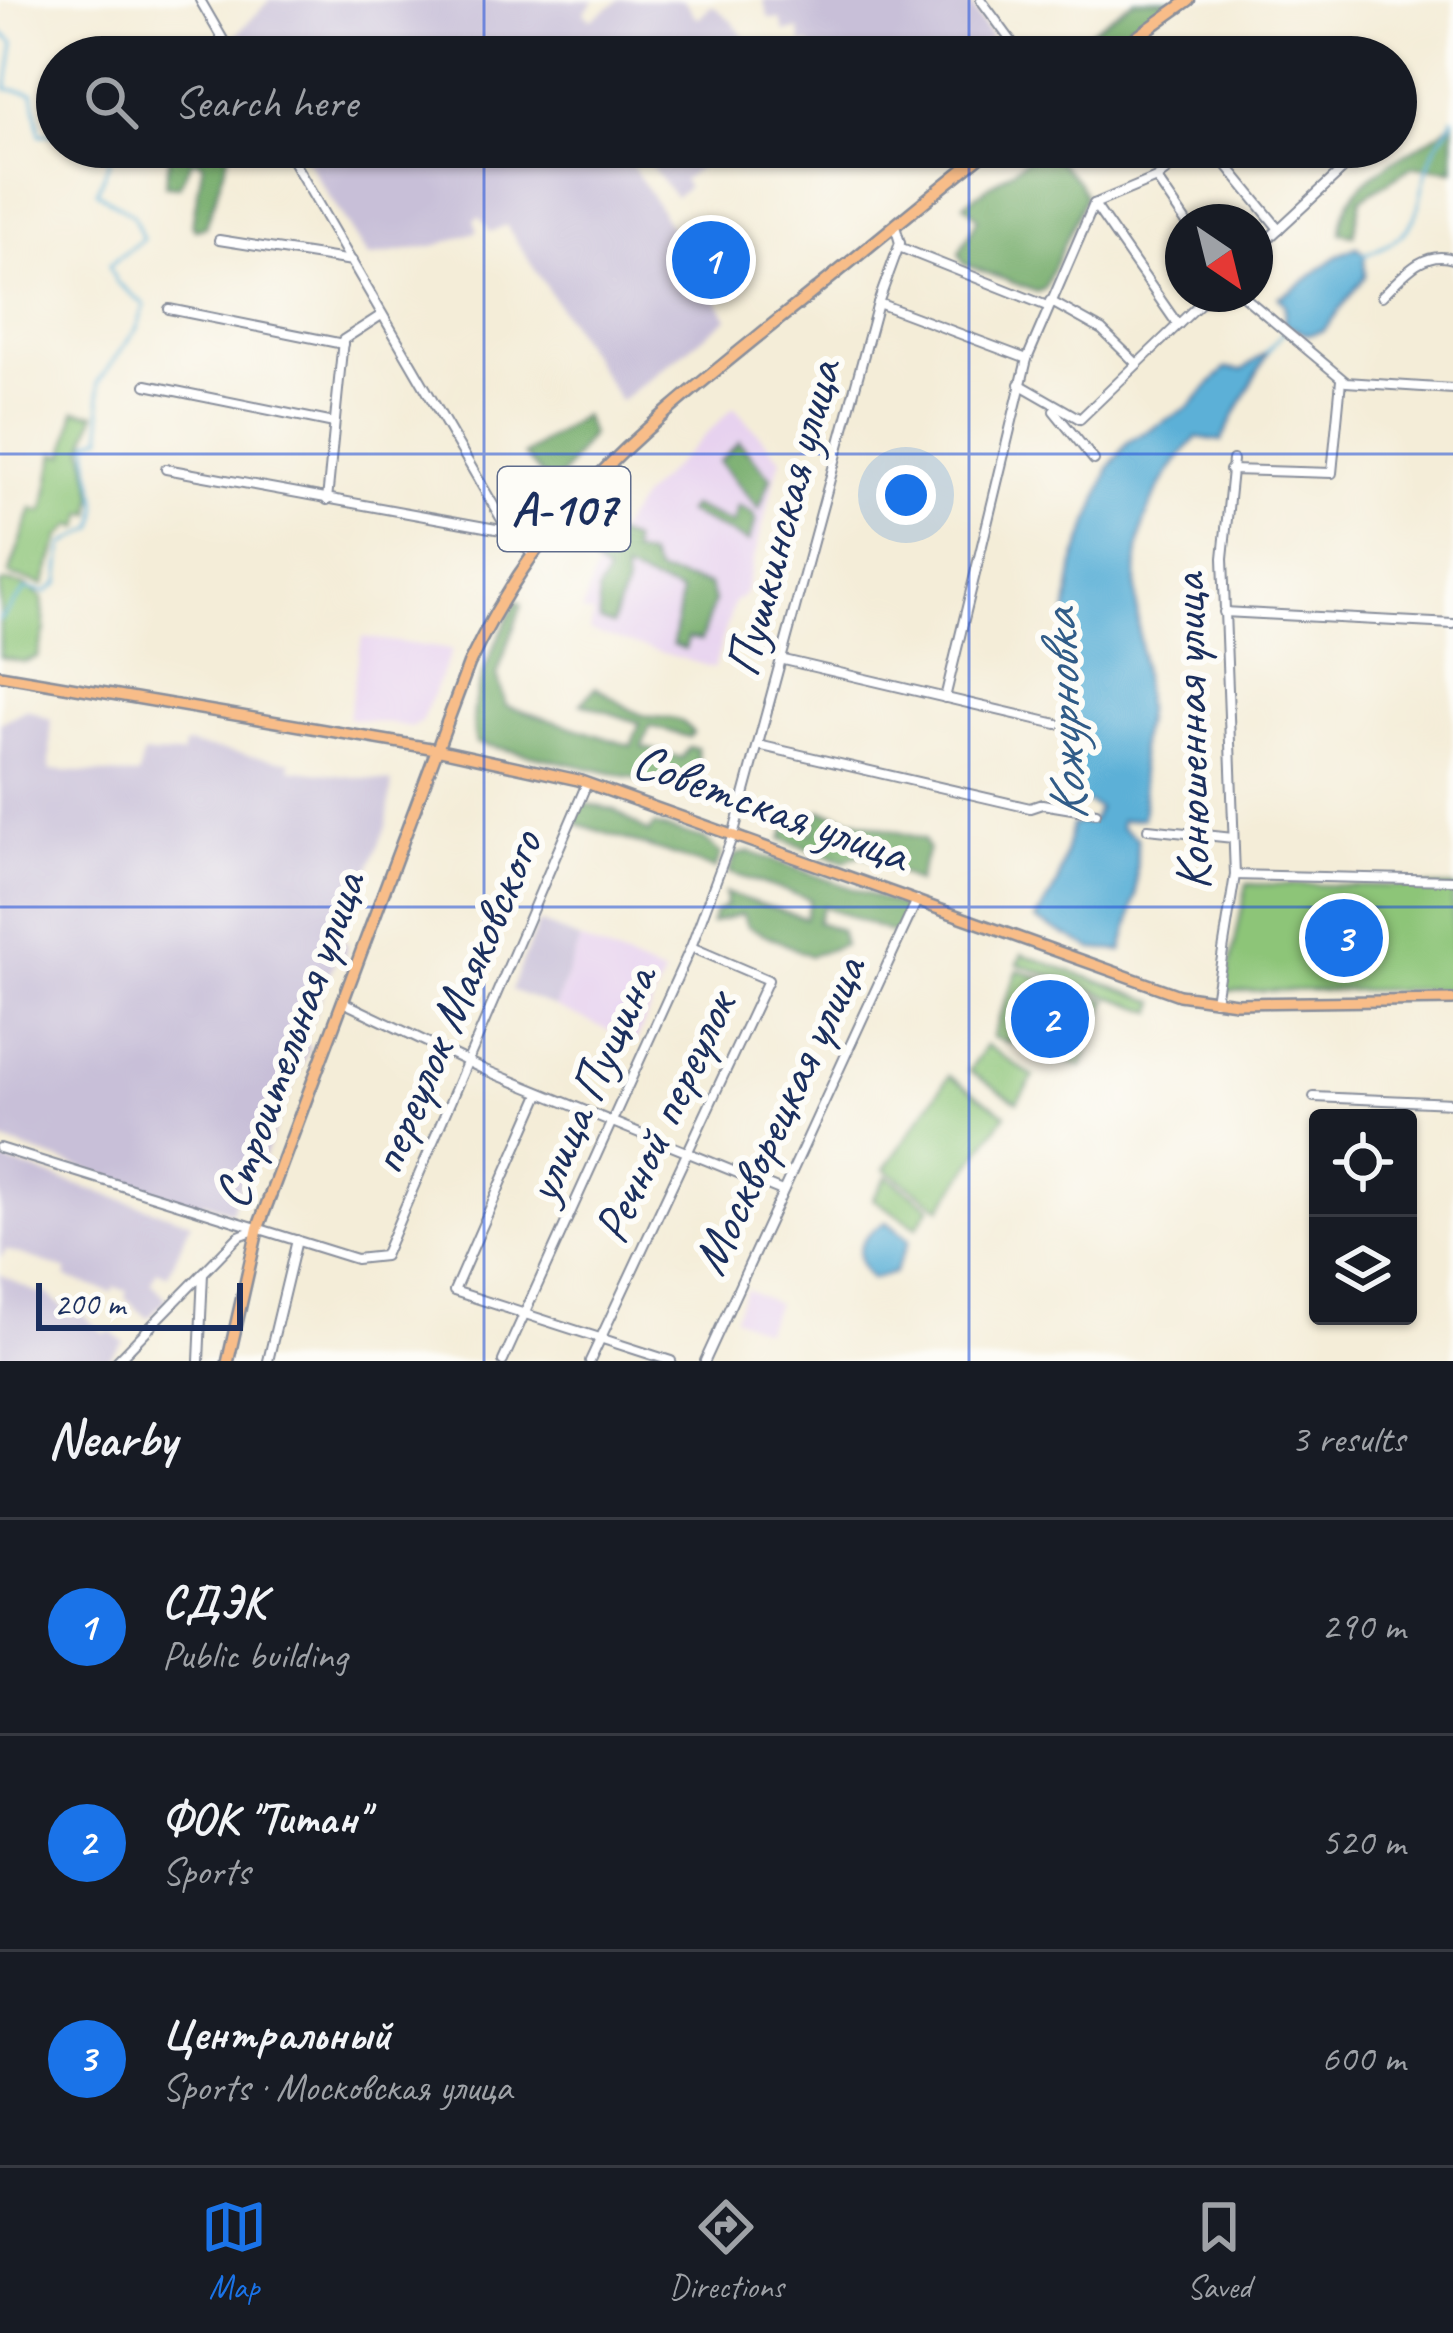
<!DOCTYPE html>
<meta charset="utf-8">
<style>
:root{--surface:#171b24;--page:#242831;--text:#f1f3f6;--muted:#9ea1a6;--line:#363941;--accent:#1a73e8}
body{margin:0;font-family:Caveat,sans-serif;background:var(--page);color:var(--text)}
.controls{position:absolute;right:36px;bottom:36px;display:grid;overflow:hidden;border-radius:12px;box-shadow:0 3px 9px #0004}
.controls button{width:108px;height:108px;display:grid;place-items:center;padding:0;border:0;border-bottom:3px solid var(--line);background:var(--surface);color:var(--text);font:60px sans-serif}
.compass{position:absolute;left:1165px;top:204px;width:108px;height:108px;border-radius:50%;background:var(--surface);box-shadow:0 3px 9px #0004;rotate:145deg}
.scale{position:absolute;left:36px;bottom:30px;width:207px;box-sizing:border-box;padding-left:12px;border:6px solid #1b2f5e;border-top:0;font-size:33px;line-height:42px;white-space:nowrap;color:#1b2f5e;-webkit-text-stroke:9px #fdfcf7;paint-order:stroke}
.you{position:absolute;left:906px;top:495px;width:42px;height:42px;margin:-30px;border:9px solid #fff;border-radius:50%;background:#1a73e8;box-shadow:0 0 0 18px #1a73e833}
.badge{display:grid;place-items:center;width:78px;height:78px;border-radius:50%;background:var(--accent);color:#fff;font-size:39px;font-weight:700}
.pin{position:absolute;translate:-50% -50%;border:6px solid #fff;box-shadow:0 3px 12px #0006}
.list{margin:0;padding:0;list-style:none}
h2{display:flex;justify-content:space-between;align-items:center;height:156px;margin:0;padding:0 48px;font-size:51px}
h2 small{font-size:39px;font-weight:400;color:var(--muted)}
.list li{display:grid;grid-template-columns:78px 1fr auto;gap:36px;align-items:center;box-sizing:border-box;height:216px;padding:0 48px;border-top:3px solid var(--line)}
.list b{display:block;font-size:45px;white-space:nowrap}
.list p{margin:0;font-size:39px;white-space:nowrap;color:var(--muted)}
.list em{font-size:39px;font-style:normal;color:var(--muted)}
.icon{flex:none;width:66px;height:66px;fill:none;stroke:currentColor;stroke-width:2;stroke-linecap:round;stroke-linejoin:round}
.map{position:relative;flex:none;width:1453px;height:1361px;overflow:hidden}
.search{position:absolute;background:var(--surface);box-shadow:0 3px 9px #0004;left:36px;right:36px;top:36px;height:132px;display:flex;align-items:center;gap:30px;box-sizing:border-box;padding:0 42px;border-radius:66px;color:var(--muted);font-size:45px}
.sheet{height:804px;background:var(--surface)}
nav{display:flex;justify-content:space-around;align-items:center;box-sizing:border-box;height:168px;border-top:3px solid var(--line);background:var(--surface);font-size:33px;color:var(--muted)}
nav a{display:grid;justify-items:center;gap:6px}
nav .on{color:var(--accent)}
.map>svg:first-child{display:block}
</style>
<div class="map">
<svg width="1453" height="1361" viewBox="0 0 1453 1361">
<rect width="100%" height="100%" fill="#fdfcf7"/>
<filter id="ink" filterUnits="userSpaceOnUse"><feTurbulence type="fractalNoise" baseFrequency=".00833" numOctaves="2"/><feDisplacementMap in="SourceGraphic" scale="24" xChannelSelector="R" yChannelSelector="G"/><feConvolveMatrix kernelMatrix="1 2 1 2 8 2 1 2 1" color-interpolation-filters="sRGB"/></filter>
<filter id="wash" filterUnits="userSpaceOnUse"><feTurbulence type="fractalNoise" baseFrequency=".004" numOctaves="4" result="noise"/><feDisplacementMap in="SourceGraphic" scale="48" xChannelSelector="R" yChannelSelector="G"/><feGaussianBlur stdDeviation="2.7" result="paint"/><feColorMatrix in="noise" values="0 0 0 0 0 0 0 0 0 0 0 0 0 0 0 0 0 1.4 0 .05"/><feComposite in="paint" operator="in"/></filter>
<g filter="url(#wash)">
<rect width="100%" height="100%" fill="#f4edd8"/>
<g fill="#e7d2ef">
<polygon points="734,407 781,458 744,596 734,602 714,668 589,631 594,615 582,612 598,561 641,498"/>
<polygon points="362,637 452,650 421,722 413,727 348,718"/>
<polygon points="580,940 664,975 636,1042 555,1007"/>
<polygon points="746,1289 777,1304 764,1330 734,1317"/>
</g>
<g fill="#c8bfd8">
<polygon points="270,0 595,0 584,13 592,19 620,0 683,0 698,19 712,5 732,21 759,57 245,57 236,40 238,33"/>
<polygon points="763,0 967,0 992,39 948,57 830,57 828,49 812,51 810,44 802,45 799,30 784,32 781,19 769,19"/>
<polygon points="298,147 747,147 728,162 719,153 683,180 688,187 675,197 639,151 627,157 728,318 620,401 506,225 490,232 480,217 474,220 478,231 438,245 368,257"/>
<polygon points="27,709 51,720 50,770 138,776 143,754 182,755 185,744 291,762 290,769 392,782 387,824 341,940 348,944 344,958 336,957 304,1043 310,1046 262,1162 250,1158 231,1212 204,1201 200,1208 0,1140 0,723"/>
<polygon points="539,922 580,940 555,1007 511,990"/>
<polygon points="0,1160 191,1222 168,1275 157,1270 151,1282 167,1299 148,1318 125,1298 127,1291 114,1287 112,1293 65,1277 67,1270 6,1250 0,1259"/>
<polygon points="0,1274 41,1295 44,1291 73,1317 79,1312 105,1334 110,1330 124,1342 107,1361 0,1361"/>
</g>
<g fill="#8dc578" stroke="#547a6b" stroke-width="3">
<polygon points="75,411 95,414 84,448 94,494 92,514 85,513 80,528 73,525 60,537 44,585 9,575 32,509 42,512 45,506 55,453 65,455"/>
<polygon points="5,582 27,586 42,598 45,630 37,657 24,662 0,657 0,585"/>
<polygon points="1247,884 1453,887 1453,989 1225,991"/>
<polygon points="1022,954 1157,1002 1154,1012 1018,964"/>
<polygon points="1018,970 1108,1001 1082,1067 992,1037"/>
<polygon points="986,1045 1034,1077 1017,1102 969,1071"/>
<polygon points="949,1076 1006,1114 941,1208 885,1169"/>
<polygon points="887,1176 930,1207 917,1227 873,1199"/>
</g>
<g fill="#72aa68" stroke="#466c63" stroke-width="3">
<polygon points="1134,0 1176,0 1096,57 1055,57"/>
<path d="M1453,122V170L1413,166L1361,199L1354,235L1341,233C1343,172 1415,156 1453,122Z"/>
<polygon points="171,147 231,147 206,227 195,229 192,224 203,163 193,159 179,186 165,185"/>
<polygon points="1045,147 1079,183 1085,197 1044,289 1037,292 964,264 959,253 978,218 964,204"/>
<polygon points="583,415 591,434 553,488 524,455"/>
<polygon points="739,442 771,477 759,509 719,462"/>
<polygon points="691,506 733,524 737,506 752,513 756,521 748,542 686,512"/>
<polygon points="615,535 632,540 632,553 648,557 657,573 709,585 714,601 701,640 688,638 685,649 673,644 681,593 624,571 626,585 612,625 600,621 598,592 607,574 593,563 598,551 609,554 606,540"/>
<path d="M517,600L522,605L497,675L506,706L631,746L640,723L581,703L596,687C611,695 625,708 640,714C661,723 677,709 693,733L689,737L650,726L642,747L682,758L689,747L697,748L699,765L674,787L476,743C463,697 498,641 517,600Z"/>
<polygon points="587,804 615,810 649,833 654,825 704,839 721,854 715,869 575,823 576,811"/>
<polygon points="820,810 923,839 928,849 917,882 862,854 844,862 781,839 786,828 812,833"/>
<polygon points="750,852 904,907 904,921 895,934 823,906 817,922 840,930 844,945 810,956 747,926 742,914 711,923 715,912 726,906 725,893 805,918 810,899 729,873 735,855"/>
</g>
<g fill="#5bb0d7" stroke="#3b709a" stroke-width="3">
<path d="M1357,247L1364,254L1365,276L1324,330L1308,335L1284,323L1285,305L1279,297C1308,284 1326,258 1357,247Z"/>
<path d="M1269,350L1221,441L1197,437C1110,530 1140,596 1145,708C1145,723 1139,738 1140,754C1140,775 1147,798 1143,818L1121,820V827L1137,838L1136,896L1122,951L1093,949L1036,920L1058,883L1072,825L1093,820L1098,808L1072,795L1067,610L1074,564L1109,468L1128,442L1189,407L1226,368L1243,370Z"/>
<path d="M886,1222L909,1240L894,1273L871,1279C849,1255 860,1236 886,1222Z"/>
</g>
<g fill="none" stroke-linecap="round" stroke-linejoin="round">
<g stroke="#5bb0d7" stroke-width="3">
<polyline points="0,31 14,43 7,89 33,93 40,135 57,132"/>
<polyline points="57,120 57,129"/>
<path d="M1362,256C1432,230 1411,206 1434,150C1439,139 1449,131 1453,118"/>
<polyline points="1266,353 1291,323"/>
<path d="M0,620L26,589L46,592L59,583L63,545L95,528C105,497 86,473 89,442L103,436L98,382L137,328L145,305L116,282L109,265L143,239L133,215L97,192L110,160L107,147"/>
</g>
</g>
</g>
<g filter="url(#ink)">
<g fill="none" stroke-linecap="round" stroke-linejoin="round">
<g stroke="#888e9b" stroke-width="12">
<g id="minor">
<polyline points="200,0 233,57"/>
<polyline points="981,0 1023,57"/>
<polyline points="1134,39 1147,57"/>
<polyline points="1396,120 1402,115"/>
<polyline points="285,147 509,532 530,552"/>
<polyline points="1212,147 1279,229"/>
<polyline points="1156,178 1186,222"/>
<polyline points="1094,204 1178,325"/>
<polyline points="219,240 352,261"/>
<polyline points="899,247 1047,306"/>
<polyline points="1255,251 1367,147"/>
<polyline points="1241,294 1346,382 1453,389"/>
<path d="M1382,296C1402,277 1423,249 1453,259"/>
<polyline points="1050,301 1102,330 1137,364"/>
<polyline points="878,303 1027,359"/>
<polyline points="169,309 343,344"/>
<polyline points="1019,384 1080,419 1210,294"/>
<polyline points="146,385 334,423"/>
<polyline points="1054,411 1094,460"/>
<polyline points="166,469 507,531"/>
<polyline points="1230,470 1332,473 1341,380"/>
<polyline points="327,500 343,340 380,316"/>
<polyline points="1224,612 1453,624"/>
<polyline points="780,659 1057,724"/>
<polyline points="945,698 1027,359 1094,204 1156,178 1198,147"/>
<polyline points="758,745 1030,808 1042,804 1096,813"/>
<polyline points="1148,829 1233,838"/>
<polyline points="1235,875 1453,880"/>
<polyline points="1215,1001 1235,875 1223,558 1233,460"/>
<polyline points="345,1003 485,1070 782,1191"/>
<polyline points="540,1094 454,1291 671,1361"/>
<polyline points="1314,1097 1453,1103"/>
<polyline points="0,1148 356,1259 384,1256 587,783"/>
<polyline points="117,1361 239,1236 257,1229"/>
<polyline points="199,1361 203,1273"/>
<polyline points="268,1361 297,1240"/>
<polyline points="503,1361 691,947 734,832 878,303 900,243 895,226"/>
<polyline points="590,1361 768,980 691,947"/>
<polyline points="705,1361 917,900"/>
</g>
</g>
<g stroke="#888e9b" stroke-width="14">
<polyline id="major" points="0,675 436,749 578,780 1179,995 1236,1003 1453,1000"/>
</g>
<g stroke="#888e9b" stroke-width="15">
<g id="highway">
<polyline points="1109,57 1189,0"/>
<path d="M228,1361L258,1228L469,664C545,503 644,429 778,320C850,263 920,204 992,147"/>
</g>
</g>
<use href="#minor" stroke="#fff" stroke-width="8"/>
<use href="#major" stroke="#f8bd89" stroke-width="9"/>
<use href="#highway" stroke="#f8bd89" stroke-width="10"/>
</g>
</g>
<path fill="none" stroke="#1d4ed8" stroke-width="3" stroke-opacity="0.55" d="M484,0V57M969,0V57M484,147V1361M969,147V1361M0,454H1453M0,907H1453"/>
<g text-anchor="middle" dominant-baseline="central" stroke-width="12" stroke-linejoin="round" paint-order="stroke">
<rect fill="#fdfcf7" stroke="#5f6c8c" stroke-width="3" x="498" y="467" width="132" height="84" rx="9"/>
<g font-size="48" font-weight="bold" fill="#1b2f5e">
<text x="564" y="509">А-107</text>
</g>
<g font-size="51" fill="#1b2f5e" stroke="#fdfcf7">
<text transform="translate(782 518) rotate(-75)">Пушкинская улица</text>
<text transform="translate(1190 732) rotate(-91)">Конюшенная улица</text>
<text transform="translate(771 807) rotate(20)">Советская улица</text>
<text transform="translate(455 1002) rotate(-67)">переулок Маяковского</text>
<text transform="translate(289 1040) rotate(-70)">Строительная улица</text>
<text transform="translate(590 1084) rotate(-66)">улица Пущина</text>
<text transform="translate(778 1115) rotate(-65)">Москворецкая улица</text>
<text transform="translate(664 1117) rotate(-65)">Речной переулок</text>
</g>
<g font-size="54" font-style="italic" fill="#315c88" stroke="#fdfcf7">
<text transform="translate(1063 716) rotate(-93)">Кожурновка</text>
</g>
</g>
</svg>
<div class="controls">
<button><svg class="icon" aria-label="locate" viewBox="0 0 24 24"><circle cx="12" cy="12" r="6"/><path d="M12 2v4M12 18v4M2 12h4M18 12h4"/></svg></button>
<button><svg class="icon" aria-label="layers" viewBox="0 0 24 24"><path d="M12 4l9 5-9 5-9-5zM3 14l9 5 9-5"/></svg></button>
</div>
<svg class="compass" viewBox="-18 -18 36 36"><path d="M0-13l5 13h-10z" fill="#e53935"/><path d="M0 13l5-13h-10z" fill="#9ea1a6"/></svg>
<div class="scale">200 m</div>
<div class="you"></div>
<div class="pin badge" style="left:711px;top:260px">1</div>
<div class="pin badge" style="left:1050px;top:1019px">2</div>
<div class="pin badge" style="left:1344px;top:938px">3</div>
<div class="search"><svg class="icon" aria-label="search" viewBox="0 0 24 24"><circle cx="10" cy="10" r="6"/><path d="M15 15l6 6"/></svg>Search here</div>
</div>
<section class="sheet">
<h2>Nearby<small>3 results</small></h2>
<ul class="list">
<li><span class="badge">1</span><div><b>СДЭК</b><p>Public building</p></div><em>290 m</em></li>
<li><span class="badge">2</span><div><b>ФОК &quot;Титан&quot;</b><p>Sports</p></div><em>520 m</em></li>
<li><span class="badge">3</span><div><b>Центральный</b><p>Sports · Московская улица</p></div><em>600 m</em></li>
</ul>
</section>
<nav>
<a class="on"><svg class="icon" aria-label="map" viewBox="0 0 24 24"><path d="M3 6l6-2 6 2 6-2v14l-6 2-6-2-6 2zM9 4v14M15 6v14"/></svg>Map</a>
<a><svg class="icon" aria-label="directions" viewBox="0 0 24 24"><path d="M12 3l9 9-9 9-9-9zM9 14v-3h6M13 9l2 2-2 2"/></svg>Directions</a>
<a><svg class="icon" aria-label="saved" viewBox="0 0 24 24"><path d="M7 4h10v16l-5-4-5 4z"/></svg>Saved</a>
</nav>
